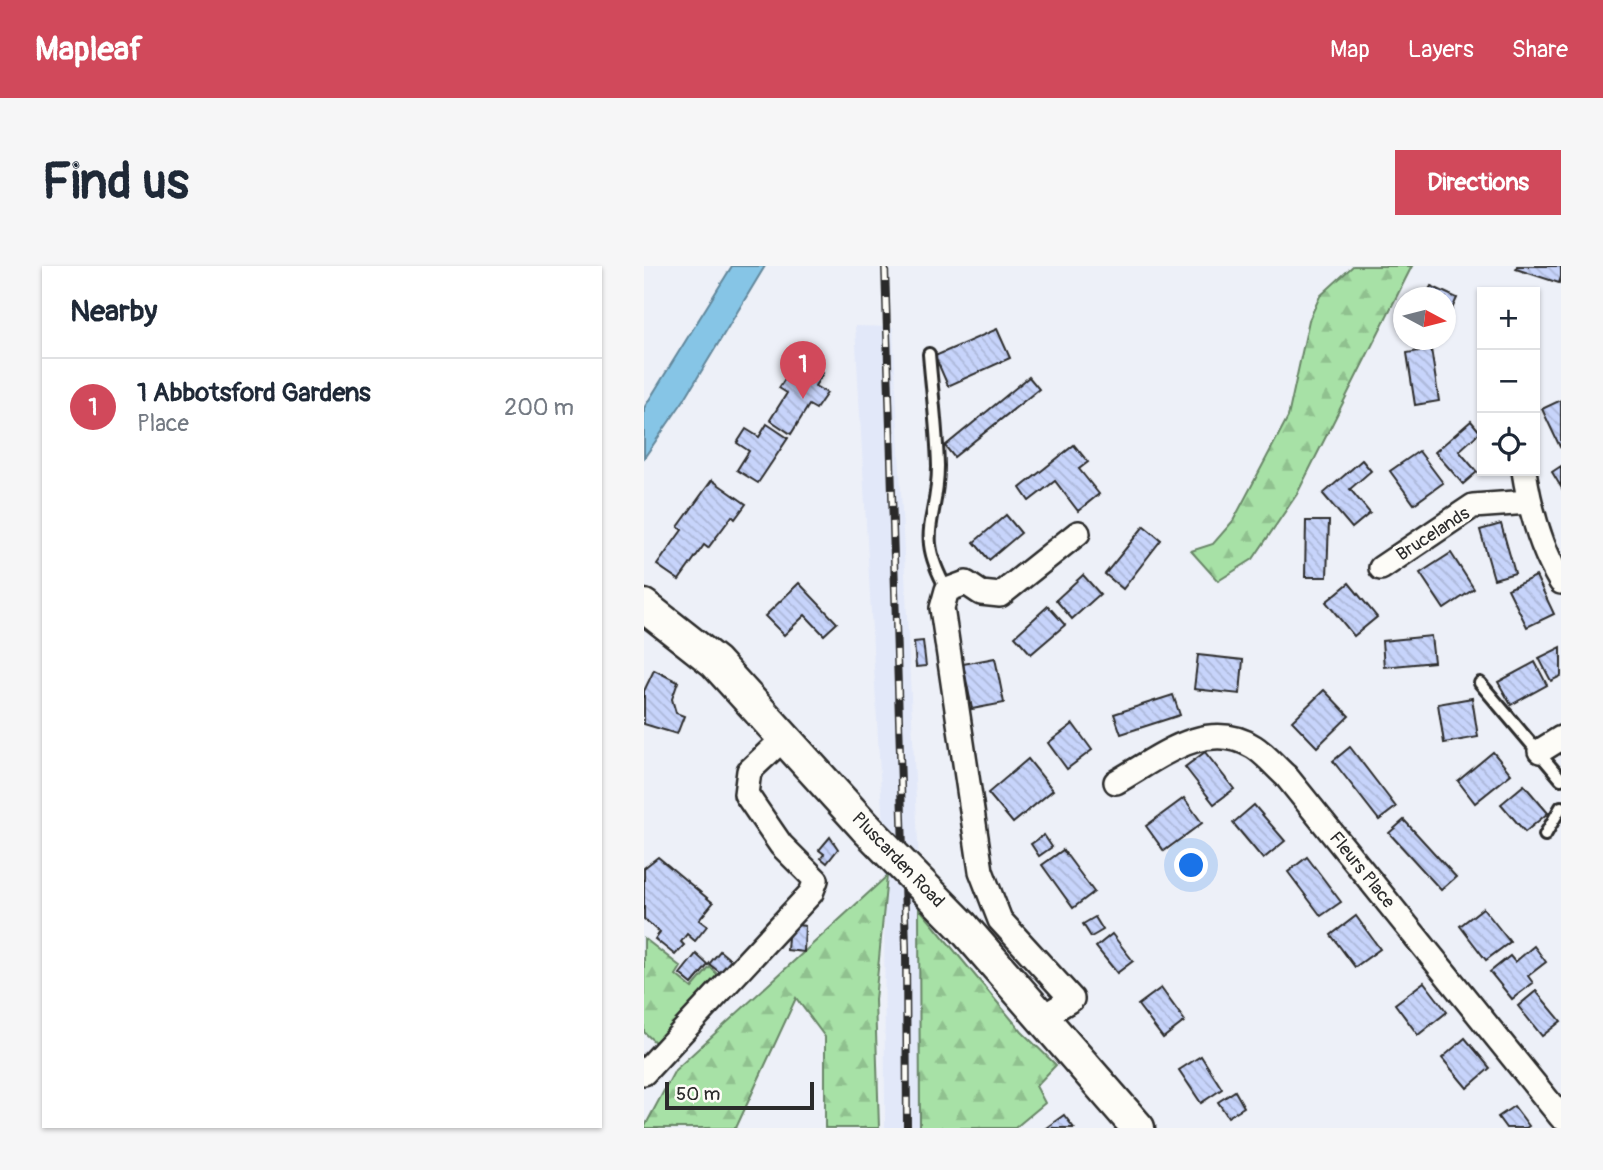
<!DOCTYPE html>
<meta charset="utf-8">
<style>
:root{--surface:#fff;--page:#f6f6f7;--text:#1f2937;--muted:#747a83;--line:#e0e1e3;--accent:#d1495b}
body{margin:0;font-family:Pangolin,sans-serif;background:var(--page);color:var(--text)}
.controls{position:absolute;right:21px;top:21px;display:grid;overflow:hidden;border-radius:0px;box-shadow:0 2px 5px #0004}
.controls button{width:63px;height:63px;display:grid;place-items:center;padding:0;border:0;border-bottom:2px solid var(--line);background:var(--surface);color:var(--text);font:35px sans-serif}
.compass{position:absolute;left:749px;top:21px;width:63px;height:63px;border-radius:50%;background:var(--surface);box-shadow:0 2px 5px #0004;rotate:97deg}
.scale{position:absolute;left:21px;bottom:18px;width:149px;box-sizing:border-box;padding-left:7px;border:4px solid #2b2b2b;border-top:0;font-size:19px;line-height:24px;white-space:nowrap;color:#2b2b2b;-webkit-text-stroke:5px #fdfcf7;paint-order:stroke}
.you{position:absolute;left:548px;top:600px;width:24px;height:24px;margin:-18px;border:5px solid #fff;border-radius:50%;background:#1a73e8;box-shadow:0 0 0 10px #1a73e833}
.badge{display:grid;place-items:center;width:46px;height:46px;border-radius:50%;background:var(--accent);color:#fff;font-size:23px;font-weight:700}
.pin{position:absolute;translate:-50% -58px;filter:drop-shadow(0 2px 4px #0008)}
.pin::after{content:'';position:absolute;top:37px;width:24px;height:21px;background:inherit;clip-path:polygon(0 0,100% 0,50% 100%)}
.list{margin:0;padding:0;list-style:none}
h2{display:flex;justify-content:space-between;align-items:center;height:91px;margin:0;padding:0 28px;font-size:30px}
h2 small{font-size:23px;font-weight:400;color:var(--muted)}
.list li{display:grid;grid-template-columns:46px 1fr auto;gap:21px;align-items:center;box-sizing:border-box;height:98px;padding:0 28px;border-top:2px solid var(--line)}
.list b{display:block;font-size:26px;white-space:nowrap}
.list p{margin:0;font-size:23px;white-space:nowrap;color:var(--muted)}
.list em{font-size:23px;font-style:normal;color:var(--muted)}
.icon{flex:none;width:38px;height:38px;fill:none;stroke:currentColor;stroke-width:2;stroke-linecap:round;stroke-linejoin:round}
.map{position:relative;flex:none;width:917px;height:862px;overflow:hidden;border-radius:0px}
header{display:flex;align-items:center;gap:42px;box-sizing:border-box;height:98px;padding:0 35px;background:var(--accent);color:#fff}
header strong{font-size:33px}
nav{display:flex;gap:38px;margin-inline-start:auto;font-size:24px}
.intro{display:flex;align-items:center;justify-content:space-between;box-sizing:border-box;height:168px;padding:0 42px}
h1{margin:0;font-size:49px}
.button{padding:18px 32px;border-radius:0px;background:var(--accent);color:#fff;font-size:24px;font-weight:700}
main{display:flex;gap:42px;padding:0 42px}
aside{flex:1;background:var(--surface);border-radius:0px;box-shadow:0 2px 5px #0004}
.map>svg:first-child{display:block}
</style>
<header>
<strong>Mapleaf</strong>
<nav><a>Map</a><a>Layers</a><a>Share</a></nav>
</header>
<div class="intro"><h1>Find us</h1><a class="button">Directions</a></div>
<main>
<aside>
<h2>Nearby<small></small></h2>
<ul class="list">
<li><span class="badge">1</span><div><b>1 Abbotsford Gardens</b><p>Place</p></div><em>200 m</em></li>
</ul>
</aside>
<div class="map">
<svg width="917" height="862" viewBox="0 0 917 862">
<defs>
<pattern id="forest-firs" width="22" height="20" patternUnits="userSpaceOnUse" patternTransform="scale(1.75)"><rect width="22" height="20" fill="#a7e1a6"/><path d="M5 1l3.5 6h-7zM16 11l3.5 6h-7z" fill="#90c18f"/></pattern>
<pattern id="building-back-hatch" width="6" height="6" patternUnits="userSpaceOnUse" patternTransform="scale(1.75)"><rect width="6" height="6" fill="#c7d4fb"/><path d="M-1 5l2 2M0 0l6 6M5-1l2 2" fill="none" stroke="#abb6d7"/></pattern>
</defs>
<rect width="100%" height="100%" fill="#edf0f8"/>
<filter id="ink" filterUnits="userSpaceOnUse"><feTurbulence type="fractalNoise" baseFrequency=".0143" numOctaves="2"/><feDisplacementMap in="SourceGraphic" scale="14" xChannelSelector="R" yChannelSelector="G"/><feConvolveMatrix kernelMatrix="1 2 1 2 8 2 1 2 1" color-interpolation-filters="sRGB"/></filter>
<g filter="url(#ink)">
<polygon fill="#e2e8f9" points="211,60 249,61 276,617 276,862 241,862 240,580"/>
<g fill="url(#forest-firs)" stroke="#698668" stroke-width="2">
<polygon points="709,0 768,0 653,228 609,293 574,315 547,285 569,278 589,255 644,151 665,54 676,30"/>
<polygon points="243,610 231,734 235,862 181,862 181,771 152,732 92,862 0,862 31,804"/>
<polygon points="275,642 378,766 412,799 392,820 401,837 371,862 276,862"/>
<polygon points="0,672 37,701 32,709 48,722 66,701 78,713 14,779 0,766"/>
</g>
<polygon fill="#86c5e6" stroke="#62879b" stroke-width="2" points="88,0 121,0 40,134 0,192 0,142"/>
<g fill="url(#building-back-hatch)" stroke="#2b2b2b" stroke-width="2">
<polygon points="873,0 917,0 917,11 915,17 872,3"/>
<polygon points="787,20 813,32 802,56 802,32 781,32"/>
<polygon points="353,63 366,92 304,120 291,90"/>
<polygon points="787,83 795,135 771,139 763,87"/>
<polygon points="165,99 179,107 171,120 183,127 172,143 165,139 147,168 126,154 143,127 135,122 146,105 157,111"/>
<polygon points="385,111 395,123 310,191 301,180"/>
<polygon points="917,134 917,180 916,181 898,143"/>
<polygon points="827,155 836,166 815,185 833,206 819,218 791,186"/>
<polygon points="123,158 144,172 114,217 93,204 105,185 93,177 102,163 115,171"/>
<polygon points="430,179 444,196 435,203 455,228 434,245 411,215 385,235 376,222"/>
<polygon points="775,185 799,217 770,238 746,205"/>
<polygon points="718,194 727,205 706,223 726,247 708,262 679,228"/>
<polygon points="917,200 917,221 908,206"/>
<polygon points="68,214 102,238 91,253 88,250 64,282 60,279 35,314 13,299 38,264 34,261"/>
<polygon points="362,249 377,267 345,294 330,276"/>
<polygon points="662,255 685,255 683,311 661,311"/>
<polygon points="857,258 871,307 850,313 836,264"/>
<polygon points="500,260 517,274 479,323 461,308"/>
<polygon points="807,287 830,323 800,343 776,307"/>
<polygon points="439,309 456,328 428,353 412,334"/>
<polygon points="892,310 910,348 883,361 864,323"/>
<polygon points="155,317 193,357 180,369 161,349 140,369 121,350"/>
<polygon points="705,317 733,351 710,370 682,336"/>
<polygon points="404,340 421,359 387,388 371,370"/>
<polygon points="787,370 790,396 740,401 738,375"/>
<polygon points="279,375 282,400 272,401 270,376"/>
<polygon points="917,381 917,410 907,415 895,392"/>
<polygon points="554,389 599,394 596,428 550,423"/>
<polygon points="351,392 360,437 328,443 319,398"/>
<polygon points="891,396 903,419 867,439 854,416"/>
<polygon points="10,404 34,416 28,433 32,447 40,450 33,468 0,458 0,425"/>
<polygon points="680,424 705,450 673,481 648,455"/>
<polygon points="529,429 536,449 477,468 470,448"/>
<polygon points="828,432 834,471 800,477 794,438"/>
<polygon points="429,458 448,484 423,503 404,477"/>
<polygon points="706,481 752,541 735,554 689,495"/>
<polygon points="561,486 590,523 570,538 541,501"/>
<polygon points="849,486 867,508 831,537 814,515"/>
<polygon points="384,493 409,524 369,557 344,527"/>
<polygon points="880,519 904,547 881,566 857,538"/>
<polygon points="540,532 558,557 520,585 502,560"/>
<polygon points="610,539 641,575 619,593 589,557"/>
<polygon points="760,554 812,611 797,624 745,567"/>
<polygon points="400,569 408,581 395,590 387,578"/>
<polygon points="186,571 194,583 183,597 177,592 180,588 175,584"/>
<polygon points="419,584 450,626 429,642 398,599"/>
<polygon points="14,591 69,637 55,654 63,660 51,675 43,668 37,676 40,679 31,689 11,673 16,666 0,653 0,602"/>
<polygon points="663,591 697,636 677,650 644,606"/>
<polygon points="839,642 866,676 842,694 816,660"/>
<polygon points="712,650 736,683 711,701 687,669"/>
<polygon points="451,651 459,664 447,671 439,658"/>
<polygon points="145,658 161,660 160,686 143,684"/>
<polygon points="468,668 489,695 473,707 452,681"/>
<polygon points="890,680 902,696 884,710 889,717 868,733 846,706 866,690 871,696"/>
<polygon points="76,685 89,696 78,708 65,698"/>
<polygon points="52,688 64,699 48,718 36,708"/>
<polygon points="780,716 803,746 774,769 751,738"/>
<polygon points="517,722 541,755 519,772 494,739"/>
<polygon points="892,725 917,755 898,770 874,740"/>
<polygon points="821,772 846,802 823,822 798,792"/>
<polygon points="557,790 578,823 557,837 535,804"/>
<polygon points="591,825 600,841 584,851 574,836"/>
<polygon points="870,840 885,860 882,862 862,862 854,851"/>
<polygon points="420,849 430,862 402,862"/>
</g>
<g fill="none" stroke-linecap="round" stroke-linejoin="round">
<g stroke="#2b2b2b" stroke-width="16">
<g id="service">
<path d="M285,88C288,125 293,163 294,200C294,258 270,265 303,324"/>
<polyline points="836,417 917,513"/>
<polyline points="901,569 917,541"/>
</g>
</g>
<g stroke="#2b2b2b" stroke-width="28">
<g id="minor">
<path d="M880,205C886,243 897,283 917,316"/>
<polyline points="737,302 829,240 885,236"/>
<polyline points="896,485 917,472"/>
<path d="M472,516C513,493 562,451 610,481C621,488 632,501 642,510L917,851"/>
<polyline points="400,750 428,733 356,654 337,605 298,342 303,324 322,317 337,327 356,329 434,267"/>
<polyline points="0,807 167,627 172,614 137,579 102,528 105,505 140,472"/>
</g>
</g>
<g stroke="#2b2b2b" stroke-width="37">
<g id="secondary">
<polyline points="0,340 71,396 223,563"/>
<polyline points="319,661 494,862"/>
</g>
</g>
<use href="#service" stroke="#fdfcf7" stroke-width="10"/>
<use href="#minor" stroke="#fdfcf7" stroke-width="23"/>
<use href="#secondary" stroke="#fdfcf7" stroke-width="32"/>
<g stroke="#2b2b2b" stroke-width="8">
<polyline id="rail" points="241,0 262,681 263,862"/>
</g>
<use href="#rail" stroke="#fdfcf7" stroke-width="5" stroke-dasharray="16" stroke-linecap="butt"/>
<g stroke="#2b2b2b" stroke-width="37" stroke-linecap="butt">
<polyline id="secondary-bridge" points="223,563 319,661"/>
</g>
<use href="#secondary-bridge" stroke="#fdfcf7" stroke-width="32"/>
</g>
</g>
<g text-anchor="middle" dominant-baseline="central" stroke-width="6" stroke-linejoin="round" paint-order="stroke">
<g font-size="18" fill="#2b2b2b" stroke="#fdfcf7">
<text transform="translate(789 268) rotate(-33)">Brucelands</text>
<text transform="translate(254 594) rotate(46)">Pluscarden Road</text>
<text transform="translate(718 604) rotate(51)">Fleurs Place</text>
</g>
</g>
</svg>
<div class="controls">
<button>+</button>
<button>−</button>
<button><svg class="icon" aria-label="locate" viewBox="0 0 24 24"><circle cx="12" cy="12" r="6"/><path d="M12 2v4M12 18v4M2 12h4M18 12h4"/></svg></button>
</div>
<svg class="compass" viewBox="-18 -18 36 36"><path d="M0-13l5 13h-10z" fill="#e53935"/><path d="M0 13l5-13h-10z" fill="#747a83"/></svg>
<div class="scale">50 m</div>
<div class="you"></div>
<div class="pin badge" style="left:159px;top:133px">1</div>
</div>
</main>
